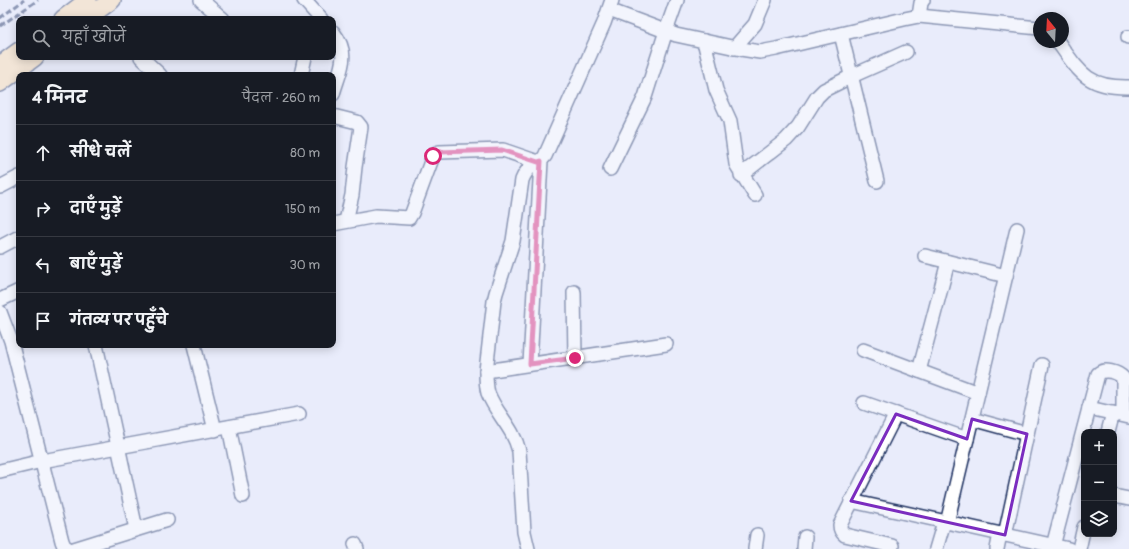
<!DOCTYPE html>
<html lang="hi">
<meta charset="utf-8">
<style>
:root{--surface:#171b24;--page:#20242c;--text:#f1f3f6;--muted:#9ea1a6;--line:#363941}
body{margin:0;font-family:Pangolin,"Playpen Sans Deva",sans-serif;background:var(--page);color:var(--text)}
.controls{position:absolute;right:12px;bottom:12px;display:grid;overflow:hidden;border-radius:8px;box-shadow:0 2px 10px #0003}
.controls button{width:36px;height:36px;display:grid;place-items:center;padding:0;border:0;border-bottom:1px solid var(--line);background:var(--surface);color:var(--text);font:20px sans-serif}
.compass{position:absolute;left:1033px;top:12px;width:36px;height:36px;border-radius:50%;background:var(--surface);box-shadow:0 2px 10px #0003;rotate:342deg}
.stop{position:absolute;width:12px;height:12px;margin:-9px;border:3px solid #db2777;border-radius:50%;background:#fff}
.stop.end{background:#db2777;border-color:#fff;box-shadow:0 1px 4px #0008}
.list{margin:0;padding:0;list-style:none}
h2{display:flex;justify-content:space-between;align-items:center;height:52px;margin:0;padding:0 16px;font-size:17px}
h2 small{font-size:13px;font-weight:400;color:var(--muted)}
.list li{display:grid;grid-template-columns:26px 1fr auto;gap:12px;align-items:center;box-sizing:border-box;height:56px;padding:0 16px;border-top:1px solid var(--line)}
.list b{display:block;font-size:15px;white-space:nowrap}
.list em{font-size:13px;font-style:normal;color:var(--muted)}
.icon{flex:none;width:22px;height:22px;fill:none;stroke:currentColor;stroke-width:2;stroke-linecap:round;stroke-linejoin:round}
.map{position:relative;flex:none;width:1129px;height:549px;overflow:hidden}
.search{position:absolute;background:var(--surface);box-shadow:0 2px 10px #0003;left:16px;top:16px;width:320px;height:44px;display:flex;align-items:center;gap:10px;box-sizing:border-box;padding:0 14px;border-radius:8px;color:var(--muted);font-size:15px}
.panel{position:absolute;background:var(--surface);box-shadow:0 2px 10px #0003;left:16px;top:72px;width:320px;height:276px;border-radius:8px}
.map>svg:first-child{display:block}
</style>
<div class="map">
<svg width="1129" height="549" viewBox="0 0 1129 549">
<rect width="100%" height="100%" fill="#e9ecfb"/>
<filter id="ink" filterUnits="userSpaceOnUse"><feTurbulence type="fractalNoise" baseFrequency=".025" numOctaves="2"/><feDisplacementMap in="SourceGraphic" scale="8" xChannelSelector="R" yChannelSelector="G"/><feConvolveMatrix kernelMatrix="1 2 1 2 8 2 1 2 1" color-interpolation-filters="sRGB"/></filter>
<g filter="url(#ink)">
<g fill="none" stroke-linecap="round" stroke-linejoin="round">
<g stroke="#1b2f5e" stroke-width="16">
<g id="minor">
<polyline points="201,0 223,19"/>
<polyline points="304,0 321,19"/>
<polyline points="609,10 676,35 741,49 760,52 776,49 904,19 919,16 1039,28"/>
<polyline points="919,16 921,3 923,0"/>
<path d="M333,32C351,55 340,69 333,94"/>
<polyline points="841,34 877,181"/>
<polyline points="1128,37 1129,37"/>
<polyline points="704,41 716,90 730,121 736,164 755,195"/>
<path d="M1058,42C1080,73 1088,88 1129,87"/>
<polyline points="734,48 755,24 765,0"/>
<polyline points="141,57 160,75"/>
<polyline points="301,75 305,57"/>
<polyline points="333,116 357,122 361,127 355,167 352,195 346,221"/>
<polyline points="610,169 645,97 666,31 677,0"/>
<polyline points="741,175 786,140 798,127 817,97 824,90 852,76 906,52"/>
<polyline points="0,187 19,177"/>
<polyline points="333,224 376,216 409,218 412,213 433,156 436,153 439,152 503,150 538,162"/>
<polyline points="0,247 19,237"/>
<polyline points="925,256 1006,276"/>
<polyline points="574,292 575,358"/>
<polyline points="0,300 19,291"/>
<polyline points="0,312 11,341 62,541 64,546 69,549"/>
<polyline points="96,345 136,529"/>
<polyline points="194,345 215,430"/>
<polyline points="863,350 978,393"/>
<polyline points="530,364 541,161"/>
<polyline points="486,371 666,344"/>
<polyline points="919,371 948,262"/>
<polyline points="864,403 967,439"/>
<polyline points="1089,408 1129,417"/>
<polyline points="972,419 1027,434"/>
<polyline points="229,427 243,496"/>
<polyline points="1108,432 1113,413"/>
<polyline points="0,471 42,461 299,414"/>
<polyline points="1114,496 1129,499"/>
<polyline points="851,501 1069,549"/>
<polyline points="947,523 1017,229"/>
<polyline points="1005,535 1042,365"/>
<polyline points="355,544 357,549"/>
<path d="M892,546L845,535C841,532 840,530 840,525L896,414"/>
<path d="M1053,546L1098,374C1104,368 1118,372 1123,378V415"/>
<polyline points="74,549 167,520"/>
<path d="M528,549L524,532L519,451C513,427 496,414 488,393C486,386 486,378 486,371L494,301L496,293L513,241L522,180C524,175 527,170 532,166C536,162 542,161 545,156L604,23L612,0"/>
<polyline points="755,549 757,535"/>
<polyline points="804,549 805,537"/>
<polyline points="936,549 944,522"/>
<polyline points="997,549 1000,534"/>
<polyline points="1079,549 1084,527"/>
</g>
</g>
<g stroke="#1b2f5e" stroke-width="20">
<g id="major">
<polyline points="63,19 88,0"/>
<polyline points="86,19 112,0"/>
<polyline points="0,65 19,51"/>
<polyline points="0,83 35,57"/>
</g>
</g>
<use href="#minor" stroke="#fff" stroke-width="13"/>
<use href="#major" stroke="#fcdcac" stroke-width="17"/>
<g stroke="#1b2f5e" stroke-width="3" stroke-dasharray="6 3" stroke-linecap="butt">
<polyline points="0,18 24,0"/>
<polyline points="0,26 38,0"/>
</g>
</g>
</g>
<g fill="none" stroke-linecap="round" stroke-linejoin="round" filter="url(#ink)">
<polyline stroke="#db2777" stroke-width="5" points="433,156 436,153 439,152 502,150 538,162 541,161 530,364 575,358"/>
</g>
<path d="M0 0H1129V549H0ZM896,414L967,439L972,419L1027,434L1005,535L851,501Z" fill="#e9ecfb" fill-opacity=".55" fill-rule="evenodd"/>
<path fill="none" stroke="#7b2cbf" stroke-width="3" stroke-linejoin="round" d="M896,414L967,439L972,419L1027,434L1005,535L851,501Z"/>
</svg>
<div class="controls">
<button>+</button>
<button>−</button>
<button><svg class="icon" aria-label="layers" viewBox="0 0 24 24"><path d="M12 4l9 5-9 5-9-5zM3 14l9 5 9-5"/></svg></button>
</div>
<svg class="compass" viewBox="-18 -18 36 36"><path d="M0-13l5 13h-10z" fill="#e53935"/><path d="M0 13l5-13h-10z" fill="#9ea1a6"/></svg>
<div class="stop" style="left:433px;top:156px"></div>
<div class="stop end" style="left:575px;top:358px"></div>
<div class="search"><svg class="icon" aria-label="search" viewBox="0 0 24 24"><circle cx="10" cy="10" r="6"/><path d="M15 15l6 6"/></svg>यहाँ खोजें</div>
<section class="panel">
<h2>4 मिनट<small>पैदल · 260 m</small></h2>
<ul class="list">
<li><svg class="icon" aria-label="ahead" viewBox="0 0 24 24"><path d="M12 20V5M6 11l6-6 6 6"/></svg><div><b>सीधे चलें</b></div><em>80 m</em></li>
<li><svg class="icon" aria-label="right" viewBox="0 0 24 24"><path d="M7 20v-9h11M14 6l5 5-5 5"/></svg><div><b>दाएँ मुड़ें</b></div><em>150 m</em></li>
<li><svg class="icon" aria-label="left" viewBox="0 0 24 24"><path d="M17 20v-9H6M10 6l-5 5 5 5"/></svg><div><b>बाएँ मुड़ें</b></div><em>30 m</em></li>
<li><svg class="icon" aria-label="arrive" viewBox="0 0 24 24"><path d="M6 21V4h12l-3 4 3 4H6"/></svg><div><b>गंतव्य पर पहुँचे</b></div></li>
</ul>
</section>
</div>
